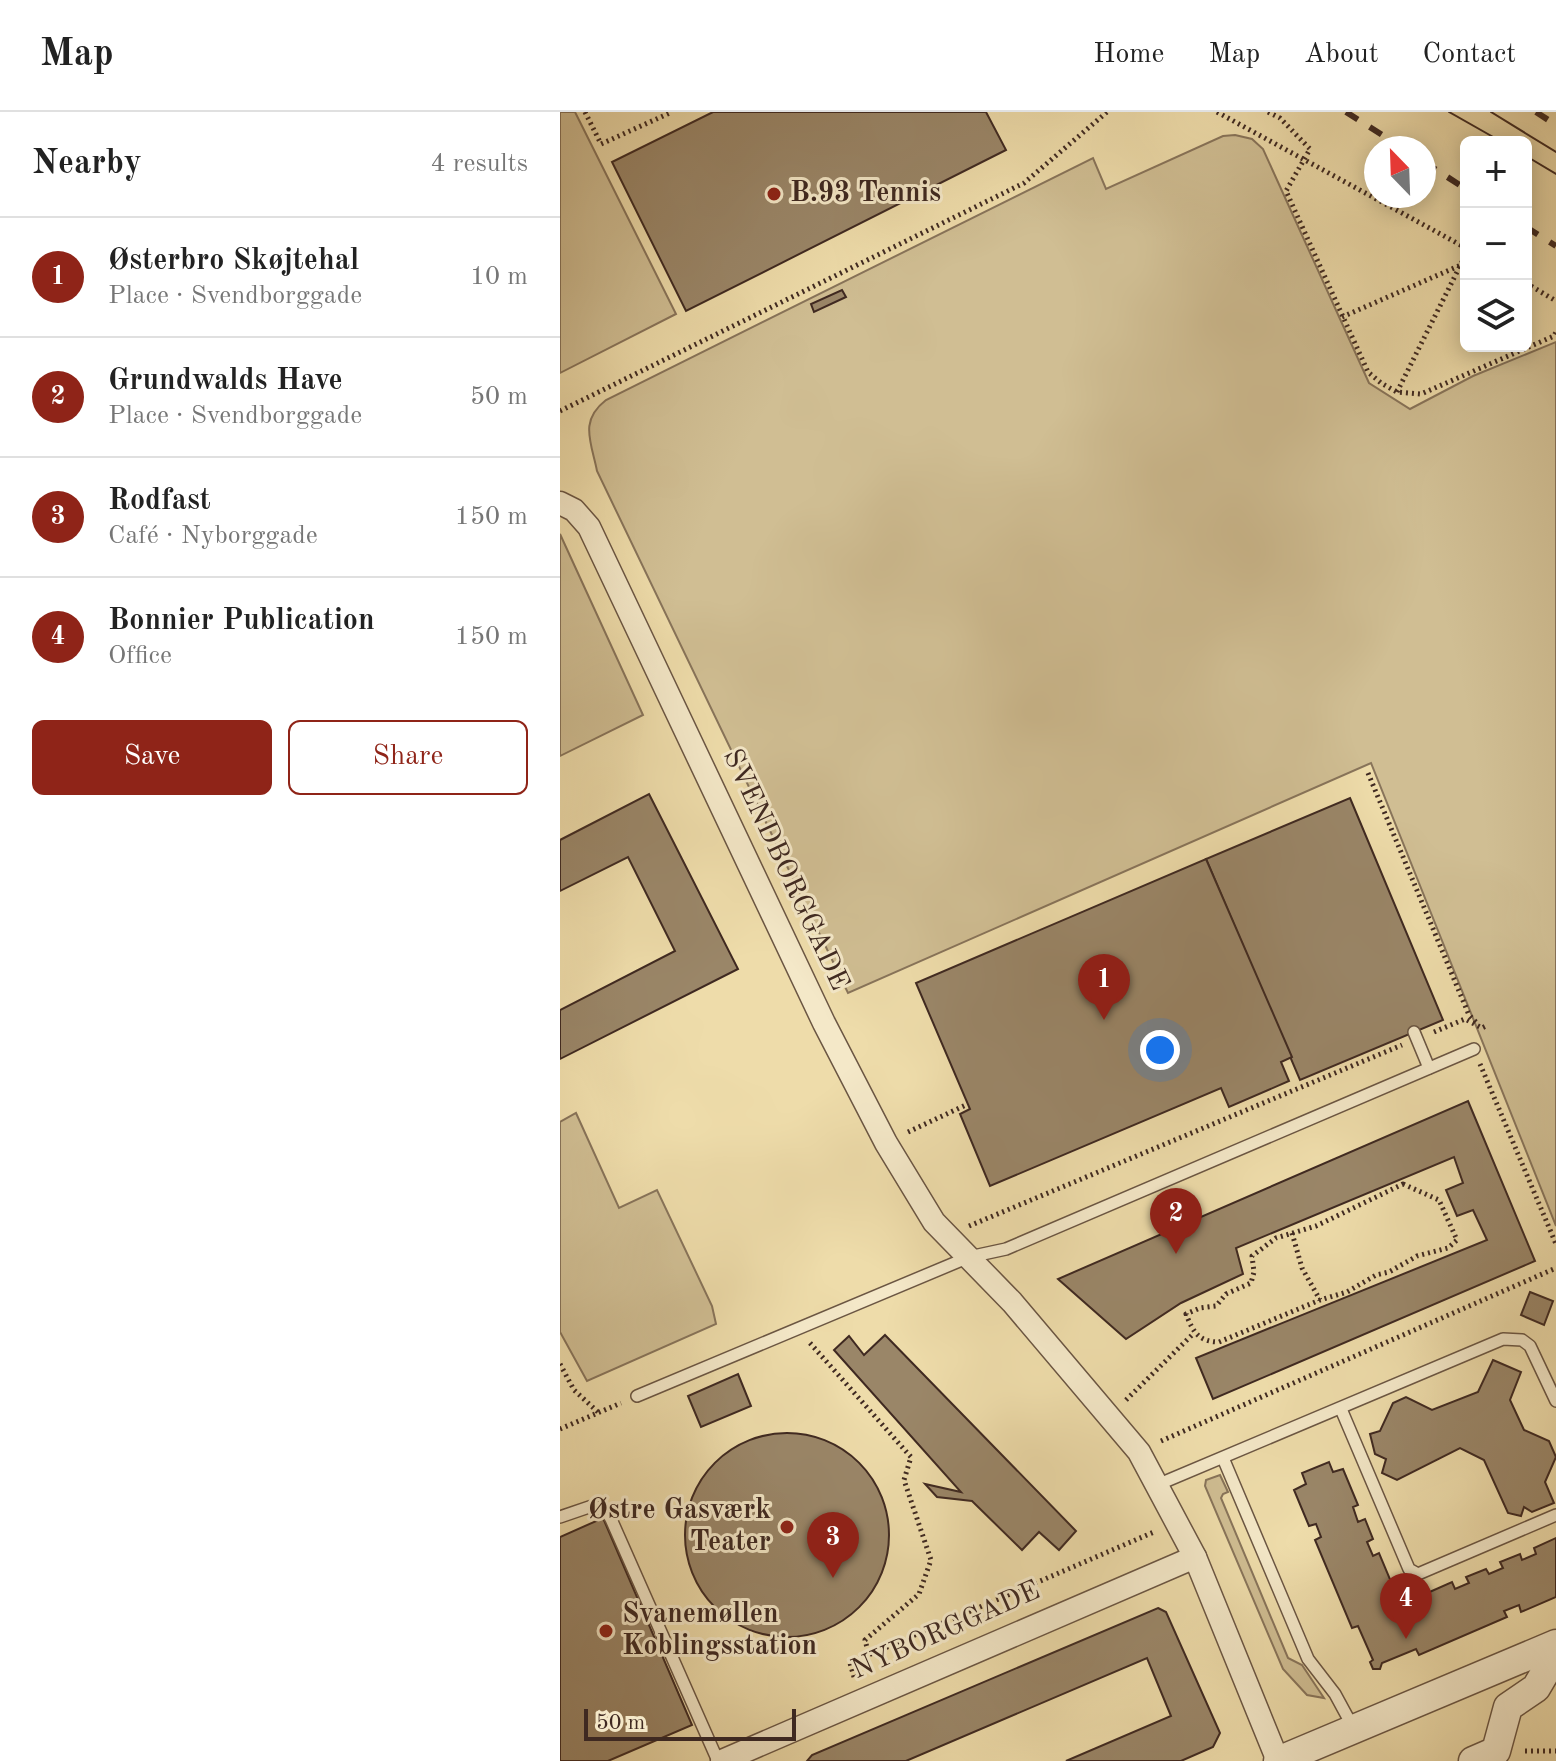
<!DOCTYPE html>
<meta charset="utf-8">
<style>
:root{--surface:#fff;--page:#f6f6f6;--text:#222;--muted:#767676;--line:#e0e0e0;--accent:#8f2418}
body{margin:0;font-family:"Old Standard TT",serif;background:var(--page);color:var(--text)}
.controls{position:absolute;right:24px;top:24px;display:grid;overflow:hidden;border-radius:12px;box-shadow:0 4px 20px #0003}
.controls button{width:72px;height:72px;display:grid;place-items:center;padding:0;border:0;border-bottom:2px solid var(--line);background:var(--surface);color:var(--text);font:40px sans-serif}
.compass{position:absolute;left:804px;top:24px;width:72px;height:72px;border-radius:50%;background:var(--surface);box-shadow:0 4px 20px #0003;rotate:337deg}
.scale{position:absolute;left:24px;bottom:20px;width:212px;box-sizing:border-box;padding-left:8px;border:4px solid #3f2921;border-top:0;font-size:22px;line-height:28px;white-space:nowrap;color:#3f2921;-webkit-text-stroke:6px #f4e8c8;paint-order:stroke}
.you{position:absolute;left:600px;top:938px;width:28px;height:28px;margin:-20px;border:6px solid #fff;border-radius:50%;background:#1a73e8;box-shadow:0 0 0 12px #1a73e833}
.badge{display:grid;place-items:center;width:52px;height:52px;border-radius:50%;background:var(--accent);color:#fff;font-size:26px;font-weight:700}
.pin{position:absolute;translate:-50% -66px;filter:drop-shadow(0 2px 4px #0008)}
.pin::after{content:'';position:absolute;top:42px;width:28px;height:24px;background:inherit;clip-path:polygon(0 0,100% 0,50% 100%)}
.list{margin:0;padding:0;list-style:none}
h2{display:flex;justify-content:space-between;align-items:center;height:104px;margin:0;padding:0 32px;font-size:34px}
h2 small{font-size:26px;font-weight:400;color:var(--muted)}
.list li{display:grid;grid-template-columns:52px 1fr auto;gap:24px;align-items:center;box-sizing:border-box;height:120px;padding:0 32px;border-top:2px solid var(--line)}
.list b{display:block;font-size:30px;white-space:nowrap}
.list p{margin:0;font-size:26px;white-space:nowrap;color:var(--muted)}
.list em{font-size:26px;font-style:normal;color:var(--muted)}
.actions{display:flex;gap:16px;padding:24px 32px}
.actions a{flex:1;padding:18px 0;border:2px solid var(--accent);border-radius:12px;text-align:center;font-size:28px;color:var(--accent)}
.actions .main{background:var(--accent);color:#fff}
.icon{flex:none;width:44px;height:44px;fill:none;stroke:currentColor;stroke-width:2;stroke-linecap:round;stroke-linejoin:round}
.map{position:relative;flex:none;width:996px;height:1649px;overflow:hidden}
header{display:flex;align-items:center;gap:48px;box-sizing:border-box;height:112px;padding:0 40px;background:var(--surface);border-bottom:2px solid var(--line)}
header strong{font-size:38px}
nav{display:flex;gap:44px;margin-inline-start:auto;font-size:28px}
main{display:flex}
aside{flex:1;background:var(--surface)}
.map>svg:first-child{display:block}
</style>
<header>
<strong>Map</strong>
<nav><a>Home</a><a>Map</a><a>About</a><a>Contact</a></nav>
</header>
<main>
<aside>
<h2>Nearby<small>4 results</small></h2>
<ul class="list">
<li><span class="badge">1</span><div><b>Østerbro Skøjtehal</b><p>Place · Svendborggade</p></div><em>10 m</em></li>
<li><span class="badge">2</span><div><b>Grundwalds Have</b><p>Place · Svendborggade</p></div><em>50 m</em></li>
<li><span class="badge">3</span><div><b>Rodfast</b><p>Café · Nyborggade</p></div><em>150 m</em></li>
<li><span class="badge">4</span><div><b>Bonnier Publication</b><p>Office</p></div><em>150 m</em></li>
</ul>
<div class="actions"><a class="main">Save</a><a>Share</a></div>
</aside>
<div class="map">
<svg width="996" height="1649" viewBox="0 0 996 1649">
<rect width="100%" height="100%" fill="#eedcaa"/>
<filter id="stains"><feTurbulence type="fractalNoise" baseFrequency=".0025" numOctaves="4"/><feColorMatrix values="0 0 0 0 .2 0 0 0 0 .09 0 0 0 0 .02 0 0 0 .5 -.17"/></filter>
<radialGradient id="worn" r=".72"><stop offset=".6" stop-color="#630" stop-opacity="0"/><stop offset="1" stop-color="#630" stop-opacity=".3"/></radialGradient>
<g fill="#d0be93" stroke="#88745a" stroke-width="2">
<polygon points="0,0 15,0 116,202 0,261"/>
<path d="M675,23L692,27L703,37L809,271L850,297L913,264L996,230V1114L811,651L288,881L37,359C31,329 19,309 46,288L533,46L546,77L663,24Z"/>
<polygon points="0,422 83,603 0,644"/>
<polygon points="16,1001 59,1096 97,1078 152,1194 156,1212 27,1269 0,1220 0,1010"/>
<polygon points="660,1363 668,1380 663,1382 661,1386 728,1546 742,1553 764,1586 747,1583 723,1557 645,1374 646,1368"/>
</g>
<g fill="#9a8668" stroke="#3f2921" stroke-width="2">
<polygon points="153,0 426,0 446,38 126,199 52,50"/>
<polygon points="282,178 286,185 254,200 251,192"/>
<polygon points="89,682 178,857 0,947 0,898 115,839 68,745 0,779 0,728"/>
<polygon points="790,686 883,908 740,968 646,747"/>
<polygon points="646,747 732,945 721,950 729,969 669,995 661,976 430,1074 400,1002 410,997 356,871"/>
<polygon points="908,989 975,1149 653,1287 636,1246 927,1128 913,1098 897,1104 886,1078 903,1071 894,1045 676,1136 683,1162 621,1191 566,1227 498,1167"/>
<polygon points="970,1180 993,1189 984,1213 961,1203"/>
<polygon points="325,1223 516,1419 499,1438 479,1420 462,1438 412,1389 377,1385 365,1372 401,1380 274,1238 289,1224 304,1243"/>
<polygon points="933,1248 961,1260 950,1288 964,1318 989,1329 996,1345 985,1370 994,1391 972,1400 964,1395 961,1404 948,1401 924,1348 900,1336 837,1368 822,1361 826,1347 815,1342 810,1322 820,1319 833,1291 846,1285 872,1298 918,1280"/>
<polygon points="178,1262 191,1294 141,1315 128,1284"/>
<circle cx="227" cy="1423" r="102"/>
<polygon points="769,1350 773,1360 783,1357 798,1393 793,1395 798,1410 805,1407 813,1427 807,1430 813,1444 819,1441 834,1477 843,1473 848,1466 854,1470 853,1476 856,1486 892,1470 895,1477 909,1471 906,1465 926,1457 929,1462 943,1456 940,1450 960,1442 962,1448 976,1442 974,1436 996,1426 996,1485 961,1500 959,1493 944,1499 947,1505 859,1543 856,1537 822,1551 820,1557 813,1557 810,1550 813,1548 798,1514 792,1516 755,1428 761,1425 756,1412 749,1414 734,1378 746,1372 742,1361"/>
<polygon points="43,1406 132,1613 48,1649 0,1649 0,1425"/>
<polygon points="598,1496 606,1500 660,1621 653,1635 621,1649 506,1649 611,1604 587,1546 346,1649 247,1649 252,1643"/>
</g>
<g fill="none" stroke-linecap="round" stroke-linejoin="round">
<g stroke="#6b5643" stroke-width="14">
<g id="service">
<polyline points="854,920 869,956"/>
<polyline points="77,1284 409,1145 446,1137 914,937"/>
<polyline points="781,1297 849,1457 858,1462 996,1403"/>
<polyline points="663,1346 748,1547 775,1582 794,1617"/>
<polyline points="597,1373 943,1227 962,1228 970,1234 996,1289"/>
<polyline points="0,1405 32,1394 47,1400 51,1407 158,1649"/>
</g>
</g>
<g stroke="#6b5643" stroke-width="25">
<g id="minor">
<polyline points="0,391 14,398 29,415 264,911 326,1031 374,1110 452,1190 579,1340 635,1445 718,1649"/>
<polyline points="162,1649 635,1445"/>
</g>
</g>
<g stroke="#6b5643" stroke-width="31">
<g id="tertiary">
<polyline points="718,1649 996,1532"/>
<polyline points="913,1649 936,1639 948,1595 976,1576 996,1542"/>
</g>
</g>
<g stroke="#3f2921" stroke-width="5" stroke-dasharray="2 4" stroke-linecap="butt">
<polyline points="25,0 41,32 112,0"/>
<polyline points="657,0 906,136"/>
<polyline points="708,0 720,6 750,37 726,79 808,260 821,271 837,280 861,282 994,224 996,220"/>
<polyline points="966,171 996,189"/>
<polyline points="782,205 901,153"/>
<polyline points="837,280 906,142"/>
<polyline points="0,299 464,71 547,0"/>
<polyline points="808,661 909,903 917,911"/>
<polyline points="874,920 905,907 922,916 928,913"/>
<polyline points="920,952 996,1132"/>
<polyline points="348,1020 408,992"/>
<path d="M843,1072L879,1088L897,1128L888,1136L857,1144L829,1160L816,1163L787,1180L760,1188L659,1230C639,1230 633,1220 626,1202L640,1196L656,1194L666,1182L691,1171L694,1160L692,1144L716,1126L756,1114Z"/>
<polyline points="409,1114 842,933"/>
<polyline points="732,1121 742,1156 760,1188"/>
<polyline points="250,1231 351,1345 344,1368 371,1448 359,1482 305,1528 309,1543"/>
<polyline points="0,1252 14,1278 39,1301"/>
<polyline points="566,1288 634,1221"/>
<polyline points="0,1317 61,1291"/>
<polyline points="601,1329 996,1156"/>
<polyline points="294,1565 290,1551 594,1420"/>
<polyline points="965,1639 996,1639"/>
</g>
<use href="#service" stroke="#f4e8c8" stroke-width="11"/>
<use href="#minor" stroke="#f4e8c8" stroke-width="22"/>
<use href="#tertiary" stroke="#f4e8c8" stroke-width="28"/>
<g stroke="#3f2921" stroke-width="2">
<polyline points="889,0 942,30"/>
<polyline points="931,0 996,40"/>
<polyline points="966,44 996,62"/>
</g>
<g stroke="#3f2921" stroke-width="6" stroke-dasharray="14 14" stroke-linecap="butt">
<polyline points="786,0 843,36"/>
<polyline points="976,0 996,13"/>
<polyline points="864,50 906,77"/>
<polyline points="966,115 996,134"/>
</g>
</g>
<g fill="#8f2418" stroke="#f4e8c8" stroke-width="3">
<circle cx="214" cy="82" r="8"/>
<circle cx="227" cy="1415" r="8"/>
<circle cx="46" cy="1519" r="8"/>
</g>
<g text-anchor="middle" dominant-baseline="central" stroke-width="6" stroke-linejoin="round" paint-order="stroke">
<g font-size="28" font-weight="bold" fill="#3f2921" stroke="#f4e8c8" text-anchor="start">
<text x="230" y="82">B.93 Tennis</text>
<text x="211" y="1399" text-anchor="end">Østre Gasværk<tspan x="211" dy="32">Teater</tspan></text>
<text x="62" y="1503">Svanemøllen<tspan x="62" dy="32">Koblingsstation</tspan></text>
</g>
<g font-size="28" fill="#3f2921" stroke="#f4e8c8">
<text transform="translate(225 758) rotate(65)">SVENDBORGGADE</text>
<text transform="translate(386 1519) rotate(-24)">NYBORGGADE</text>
</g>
</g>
<rect width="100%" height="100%" filter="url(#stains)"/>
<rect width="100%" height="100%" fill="url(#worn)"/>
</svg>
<div class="controls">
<button>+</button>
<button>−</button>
<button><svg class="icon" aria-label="layers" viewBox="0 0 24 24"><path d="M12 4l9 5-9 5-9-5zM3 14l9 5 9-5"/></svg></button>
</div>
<svg class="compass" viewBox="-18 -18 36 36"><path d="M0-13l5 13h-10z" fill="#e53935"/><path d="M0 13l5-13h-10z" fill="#767676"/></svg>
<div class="scale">50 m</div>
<div class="you"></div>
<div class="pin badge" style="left:544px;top:908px">1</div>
<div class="pin badge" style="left:616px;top:1142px">2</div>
<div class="pin badge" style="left:273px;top:1466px">3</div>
<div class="pin badge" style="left:846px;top:1527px">4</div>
</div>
</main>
